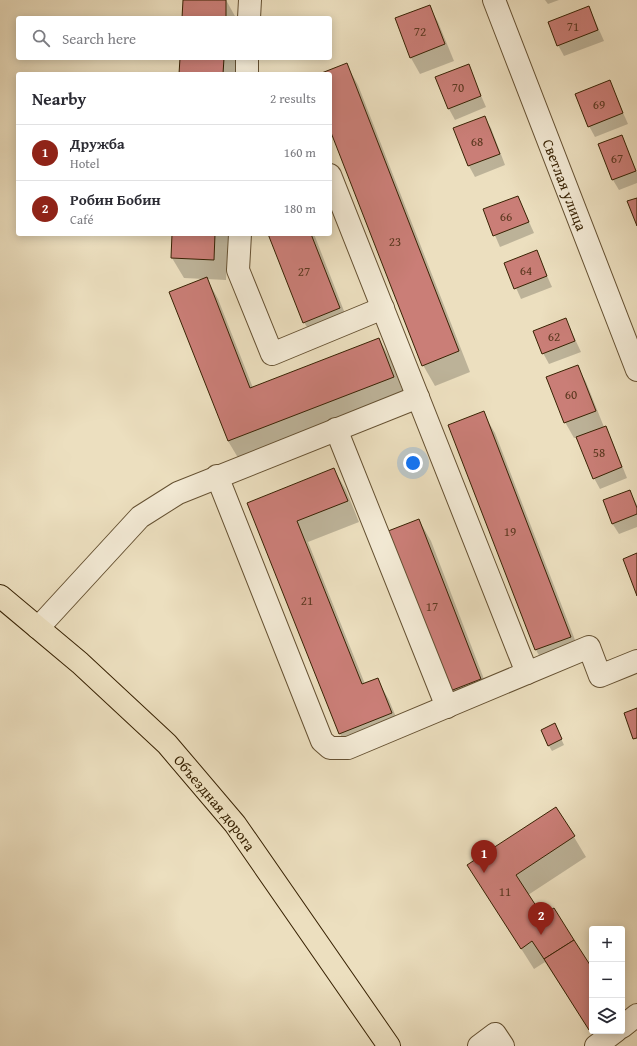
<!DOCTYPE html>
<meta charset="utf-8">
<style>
:root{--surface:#fff;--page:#f7f7f7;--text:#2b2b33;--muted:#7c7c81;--line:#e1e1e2;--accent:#8f2418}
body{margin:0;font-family:"Gentium Book Plus",serif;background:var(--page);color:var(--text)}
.controls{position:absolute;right:12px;bottom:12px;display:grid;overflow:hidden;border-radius:4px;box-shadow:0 2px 10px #0003}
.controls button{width:36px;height:36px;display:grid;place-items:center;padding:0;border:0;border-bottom:1px solid var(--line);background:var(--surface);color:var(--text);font:20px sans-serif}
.you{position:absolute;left:413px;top:463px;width:14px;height:14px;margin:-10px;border:3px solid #fff;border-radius:50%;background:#1a73e8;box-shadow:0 0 0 6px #1a73e833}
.badge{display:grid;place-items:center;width:26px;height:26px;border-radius:50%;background:var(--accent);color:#fff;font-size:13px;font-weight:700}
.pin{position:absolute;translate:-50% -33px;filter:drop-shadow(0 1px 2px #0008)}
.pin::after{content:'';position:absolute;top:21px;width:14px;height:12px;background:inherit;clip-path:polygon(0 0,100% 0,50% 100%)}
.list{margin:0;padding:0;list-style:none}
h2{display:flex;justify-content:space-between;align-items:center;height:52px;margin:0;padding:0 16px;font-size:17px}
h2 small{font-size:13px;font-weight:400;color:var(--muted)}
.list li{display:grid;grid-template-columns:26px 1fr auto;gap:12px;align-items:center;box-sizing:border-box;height:56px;padding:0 16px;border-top:1px solid var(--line)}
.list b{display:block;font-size:15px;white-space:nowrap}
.list p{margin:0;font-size:13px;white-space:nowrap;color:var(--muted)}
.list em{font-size:13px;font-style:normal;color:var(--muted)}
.icon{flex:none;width:22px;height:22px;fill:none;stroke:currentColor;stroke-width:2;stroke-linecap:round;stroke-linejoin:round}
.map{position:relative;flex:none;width:637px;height:1046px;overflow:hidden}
.search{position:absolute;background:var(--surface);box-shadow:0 2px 10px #0003;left:16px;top:16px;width:316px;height:44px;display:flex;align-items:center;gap:10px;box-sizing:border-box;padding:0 14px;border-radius:4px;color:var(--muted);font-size:15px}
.panel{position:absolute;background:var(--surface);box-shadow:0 2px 10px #0003;left:16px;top:72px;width:316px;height:164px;border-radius:4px}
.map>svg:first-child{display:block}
</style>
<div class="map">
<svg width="637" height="1046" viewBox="0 0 637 1046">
<rect width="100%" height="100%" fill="#ecdfbf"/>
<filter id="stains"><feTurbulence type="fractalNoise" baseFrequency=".005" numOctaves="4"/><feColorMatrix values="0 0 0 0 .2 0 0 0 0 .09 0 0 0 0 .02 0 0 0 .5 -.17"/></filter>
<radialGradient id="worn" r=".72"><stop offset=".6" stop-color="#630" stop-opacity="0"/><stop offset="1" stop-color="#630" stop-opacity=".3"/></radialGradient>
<g fill="#0003">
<polygon points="184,0 226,0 236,18 183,18"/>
<polygon points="545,0 559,0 548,4"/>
<polygon points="429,6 438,22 454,61 420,74 411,58"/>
<polygon points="589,7 604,41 564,56 558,45"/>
<polygon points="181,58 236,58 235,74 180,74"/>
<polygon points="346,64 358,85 470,372 435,386 423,365 330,127 330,74 321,74"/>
<polygon points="468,66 486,107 455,120 449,109 437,78"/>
<polygon points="609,81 628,124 595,137 589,126"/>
<polygon points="484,117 491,128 505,165 475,177 469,166 455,129"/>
<polygon points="621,136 637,172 637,183 619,190 613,180"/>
<polygon points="518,197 534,233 500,247 484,210"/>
<polygon points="173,234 228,234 226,280 207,279 218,299 253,388 379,339 391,360 405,397 240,461 228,441 204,279 184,278 172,258"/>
<polygon points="269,234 314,234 351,329 316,343 304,322"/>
<polygon points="536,251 552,287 521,299 505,263"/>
<polygon points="566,320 581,352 549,364 543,353"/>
<polygon points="577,366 586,382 604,427 611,438 627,478 600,489 594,478 577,437 574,438 565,422"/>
<polygon points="483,413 495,433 582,658 548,671 536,650 449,426"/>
<polygon points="334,470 346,490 359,522 308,542 365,684 377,679 389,700 403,734 352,754 340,734 248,504"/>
<polygon points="629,491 637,505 637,527 619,534 612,523"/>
<polygon points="419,520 431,541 492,700 458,713 446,692"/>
<polygon points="557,730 564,745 552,751 549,746"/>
<polygon points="574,837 586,857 528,895 542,917 592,970 592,1031 622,1031 599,1045 545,962 534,969 468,865"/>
</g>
<g fill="#ca7e77" stroke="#382203">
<polygon points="183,0 226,0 226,18 182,18"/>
<polygon points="430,5 445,44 410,58 395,18"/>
<polygon points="589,6 598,30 557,46 548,22"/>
<polygon points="180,58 224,58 223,74 179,74"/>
<polygon points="347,63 459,351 422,366 330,130 330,74 319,74"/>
<polygon points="469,64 481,96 448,109 435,77"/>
<polygon points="610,80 623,113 588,127 575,94"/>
<polygon points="485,116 500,154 468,166 453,128"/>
<polygon points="622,135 636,171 612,180 598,144"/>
<polygon points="518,196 529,222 493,236 483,209"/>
<polygon points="637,198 637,226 627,201"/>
<polygon points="172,234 215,234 214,260 171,258"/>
<polygon points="268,234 311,234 340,308 303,323"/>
<polygon points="537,250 547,276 514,289 504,263"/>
<polygon points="207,277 250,388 379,338 394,377 228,441 169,292"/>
<polygon points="566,318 575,341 542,354 533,331"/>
<polygon points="578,365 596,411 564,423 546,377"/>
<polygon points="484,411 571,637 535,650 448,425"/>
<polygon points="606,426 622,467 593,479 576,437"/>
<polygon points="334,468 348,501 297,521 362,684 378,678 392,713 339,734 247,503"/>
<polygon points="630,490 637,508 637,514 612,524 603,500"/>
<polygon points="419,519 481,679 445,693 383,533"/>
<polygon points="637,553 637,596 623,559"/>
<polygon points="637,708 637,738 633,739 624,713"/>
<polygon points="555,723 562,739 548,746 541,730"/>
<polygon points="556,807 575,836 516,875 542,915 554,908 574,940 544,959 532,941 521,949 467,865"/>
<polygon points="574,940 592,968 592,1028 589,1030 544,959"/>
</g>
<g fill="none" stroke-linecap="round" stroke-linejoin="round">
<g stroke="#655132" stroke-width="24">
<g id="minor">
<path id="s1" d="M494,0L637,370"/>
<polyline points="249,18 250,0"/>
<polyline points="247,74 247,58"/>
<polyline points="330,175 527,673"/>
<polyline points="240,234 238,270 272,354 383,308"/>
<polyline points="336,429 447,707"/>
<polyline points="217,476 322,741 330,748 348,748 589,647 600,676 637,661"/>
<polyline points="38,628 140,517 178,493 418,397"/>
<polyline points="622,1027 637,1015"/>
<polyline points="479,1046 495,1034 503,1046"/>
<polyline points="596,1046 616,1031"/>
</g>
</g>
<g stroke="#382203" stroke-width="24">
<g id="major">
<path id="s2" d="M0,596L80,663L167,744L235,824L389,1046"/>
</g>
</g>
<use href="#minor" stroke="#f3ead5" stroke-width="22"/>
<use href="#major" stroke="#ecdfbf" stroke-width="22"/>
</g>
<g text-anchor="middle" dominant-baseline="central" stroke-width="4" stroke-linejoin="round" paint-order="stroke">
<g font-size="13" fill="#5c3920">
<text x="573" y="26">71</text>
<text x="420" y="31">72</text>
<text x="458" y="87">70</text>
<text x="599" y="104">69</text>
<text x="477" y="141">68</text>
<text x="617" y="158">67</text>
<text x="506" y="216">66</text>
<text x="395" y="241">23</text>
<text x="526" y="270">64</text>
<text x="304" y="271">27</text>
<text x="554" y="336">62</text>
<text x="571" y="394">60</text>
<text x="599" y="452">58</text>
<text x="510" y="531">19</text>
<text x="307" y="600">21</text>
<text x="432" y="606">17</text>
<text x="505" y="891">11</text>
</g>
<g font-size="15" fill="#382203" stroke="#f3ead5">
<text stroke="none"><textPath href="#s1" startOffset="198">Светлая улица</textPath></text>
<text stroke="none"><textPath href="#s2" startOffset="299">Объездная дорога</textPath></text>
</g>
</g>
<rect width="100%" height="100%" filter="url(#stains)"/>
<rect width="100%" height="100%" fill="url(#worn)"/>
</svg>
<div class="controls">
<button>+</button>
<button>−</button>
<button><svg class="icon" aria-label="layers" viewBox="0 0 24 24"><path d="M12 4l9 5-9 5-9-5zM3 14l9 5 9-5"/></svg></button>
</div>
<div class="you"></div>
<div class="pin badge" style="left:484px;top:873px">1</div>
<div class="pin badge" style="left:541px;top:935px">2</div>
<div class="search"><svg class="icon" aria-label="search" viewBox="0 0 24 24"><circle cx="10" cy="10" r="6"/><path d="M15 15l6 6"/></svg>Search here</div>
<section class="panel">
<h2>Nearby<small>2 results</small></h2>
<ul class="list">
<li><span class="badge">1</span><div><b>Дружба</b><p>Hotel</p></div><em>160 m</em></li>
<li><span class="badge">2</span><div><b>Робин Бобин</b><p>Café</p></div><em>180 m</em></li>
</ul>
</section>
</div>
